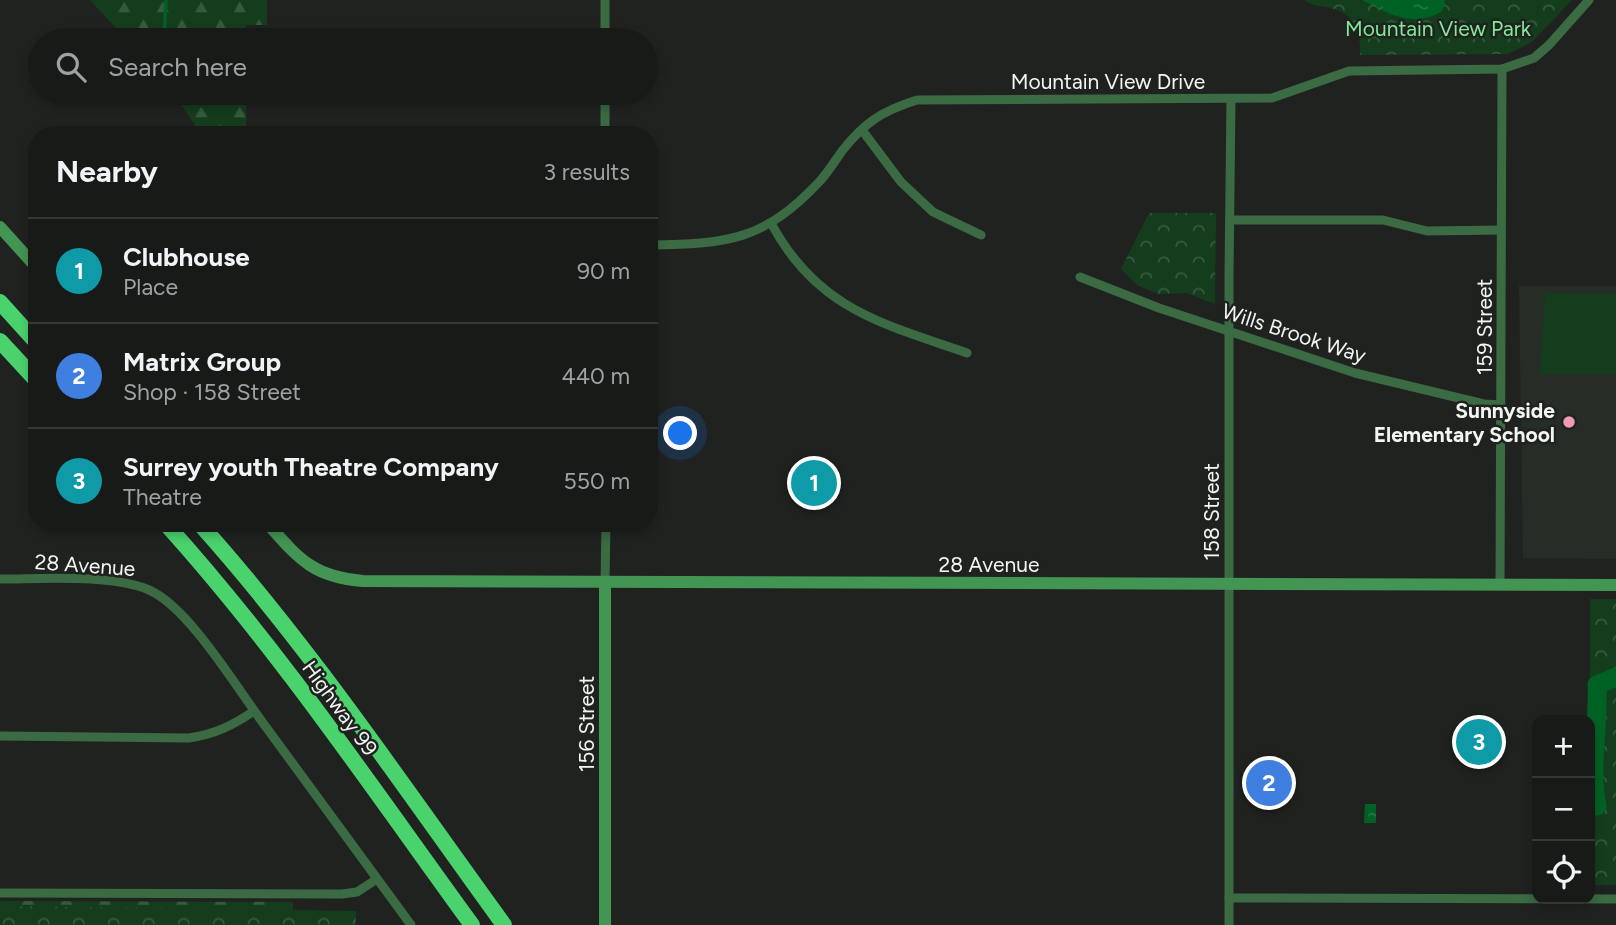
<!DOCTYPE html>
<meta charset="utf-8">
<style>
:root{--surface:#181a18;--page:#252725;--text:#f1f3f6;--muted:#9fa1a2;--line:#363837;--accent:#f09ab6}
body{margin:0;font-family:Figtree,sans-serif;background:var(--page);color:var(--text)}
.controls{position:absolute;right:21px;bottom:21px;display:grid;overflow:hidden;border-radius:14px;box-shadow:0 4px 10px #0003}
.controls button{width:63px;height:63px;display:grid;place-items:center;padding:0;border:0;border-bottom:2px solid var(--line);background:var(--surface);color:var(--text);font:35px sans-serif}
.you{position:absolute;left:681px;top:434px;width:24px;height:24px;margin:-18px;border:5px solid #fff;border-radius:50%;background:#1a73e8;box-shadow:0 0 0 10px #1a73e833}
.badge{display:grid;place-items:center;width:46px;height:46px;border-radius:50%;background:var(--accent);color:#fff;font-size:23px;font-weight:700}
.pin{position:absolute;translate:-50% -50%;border:4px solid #fff;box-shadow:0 2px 7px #0006}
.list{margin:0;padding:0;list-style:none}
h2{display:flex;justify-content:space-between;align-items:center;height:91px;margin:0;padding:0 28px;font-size:30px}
h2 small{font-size:23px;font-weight:400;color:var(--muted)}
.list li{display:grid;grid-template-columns:46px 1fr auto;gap:21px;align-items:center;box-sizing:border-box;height:105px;padding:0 28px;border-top:2px solid var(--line)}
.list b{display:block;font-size:26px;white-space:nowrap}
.list p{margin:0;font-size:23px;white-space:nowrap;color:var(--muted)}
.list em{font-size:23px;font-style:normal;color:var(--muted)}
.icon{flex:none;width:38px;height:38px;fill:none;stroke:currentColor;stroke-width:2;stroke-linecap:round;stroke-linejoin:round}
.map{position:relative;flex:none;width:1616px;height:925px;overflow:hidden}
.search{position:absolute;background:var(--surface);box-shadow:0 4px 10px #0003;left:28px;top:28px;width:630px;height:77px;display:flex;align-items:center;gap:18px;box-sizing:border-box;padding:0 24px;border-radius:38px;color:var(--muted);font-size:26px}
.panel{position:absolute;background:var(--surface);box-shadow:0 4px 10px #0003;left:28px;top:126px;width:630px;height:406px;border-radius:28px}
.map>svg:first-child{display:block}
</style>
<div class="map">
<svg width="1616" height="925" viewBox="0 0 1616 925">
<defs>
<pattern id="forest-firs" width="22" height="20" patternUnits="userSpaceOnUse" patternTransform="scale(1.75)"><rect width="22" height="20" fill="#143d1d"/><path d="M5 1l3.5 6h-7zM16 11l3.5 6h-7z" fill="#375a3e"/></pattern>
<pattern id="park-crowns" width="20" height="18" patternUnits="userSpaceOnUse" patternTransform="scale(1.75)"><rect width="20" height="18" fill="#143d1d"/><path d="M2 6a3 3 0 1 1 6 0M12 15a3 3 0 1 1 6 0" fill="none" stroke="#375a3e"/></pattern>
<pattern id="water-ripples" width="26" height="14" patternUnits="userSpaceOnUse" patternTransform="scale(1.75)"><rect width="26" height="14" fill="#006124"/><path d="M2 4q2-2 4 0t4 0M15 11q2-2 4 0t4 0" fill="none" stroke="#267844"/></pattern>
</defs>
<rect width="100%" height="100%" fill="#202220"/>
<polygon fill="#262c26" points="1519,286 1616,286 1616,559 1523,558"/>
<g fill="url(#forest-firs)">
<polygon points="90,0 267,0 267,25 246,25 246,40 127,40"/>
<polygon points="173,93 246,93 246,135 202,135"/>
<polygon points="0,901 292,902 296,925 0,925"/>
</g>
<g fill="url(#park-crowns)">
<path d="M1304,0H1572L1532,42L1508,54L1360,55C1361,33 1355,14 1331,8C1321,6 1312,6 1304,0Z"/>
<polygon points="1149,213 1216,213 1215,304 1187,293 1158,294 1137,285 1121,269"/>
<rect x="1590" y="599" width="26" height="286"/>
<polygon points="0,906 356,911 356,925 0,925"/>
</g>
<polygon fill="#143d1d" points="1545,293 1616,294 1616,374 1540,374"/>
<g fill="url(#water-ripples)">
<path d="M1362,0H1445C1445,10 1441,13 1432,16C1405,25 1387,12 1362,0Z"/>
<polygon points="1365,804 1376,804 1376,823 1364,823"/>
</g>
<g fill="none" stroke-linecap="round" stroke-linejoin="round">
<polyline stroke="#006124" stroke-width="3.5" points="164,40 166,0"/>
<path stroke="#006124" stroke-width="19" d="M1597,806C1589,771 1599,722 1597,685L1616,677"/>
<g stroke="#3a6b43" stroke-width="9">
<polyline points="605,0 605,40"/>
<polyline points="605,93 605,135"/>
<polyline points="862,130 901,182 933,212 981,235"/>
<polyline points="1230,220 1383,220 1427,231 1501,230"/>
<path d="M771,223C817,309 881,323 967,353"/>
<path d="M649,245C727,244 764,241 820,181C828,172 835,161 842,151C865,122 882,111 917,100L1272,98L1349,71L1502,69L1534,58L1549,45L1589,0"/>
<polyline points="1080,277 1159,308 1355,373 1484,404 1501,405"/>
<path d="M0,579C41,579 112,574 149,590C189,607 238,690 266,727C314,793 363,859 411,925"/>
<polyline points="605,583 606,523"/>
<polyline points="1500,585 1502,69"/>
<path d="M0,736L189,738C215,734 232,726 254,711"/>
<polyline points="0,893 342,894 357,892 377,879"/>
<polyline points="1229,898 1616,899"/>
<polyline points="1229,925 1229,275 1231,99"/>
</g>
<g stroke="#439554" stroke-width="12">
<polyline points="0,227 37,268"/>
<path d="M267,523C299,559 313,577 363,581L1616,585"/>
<polyline points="605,583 605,925"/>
</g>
<g stroke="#4ad26d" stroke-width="16">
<polyline points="0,302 37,343"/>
<polyline points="0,341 37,381"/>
<path d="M165,523C278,648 373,789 472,925"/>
<path d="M199,523C311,648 405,789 504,925"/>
</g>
</g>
<circle fill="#f09ab6" stroke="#202220" stroke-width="2.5" cx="1569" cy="422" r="7"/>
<g text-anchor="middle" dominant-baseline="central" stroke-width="5" stroke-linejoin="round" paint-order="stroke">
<g font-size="21" fill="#80ea94" stroke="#202220">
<text x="1438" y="28">Mountain View Park</text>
</g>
<g font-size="21" fill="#f3f5f3" stroke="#202220">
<text x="1108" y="81">Mountain View Drive</text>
<text transform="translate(1484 327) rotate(-90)">159 Street</text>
<text transform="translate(1294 333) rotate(18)">Wills Brook Way</text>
<text transform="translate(1211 512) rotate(-90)">158 Street</text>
<text x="989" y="564">28 Avenue</text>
<text transform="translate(85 565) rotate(4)">28 Avenue</text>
<text transform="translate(340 708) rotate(54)">Highway 99</text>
<text transform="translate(586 724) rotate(-90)">156 Street</text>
</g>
<g font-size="21" font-weight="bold" fill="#f3f5f3" stroke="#202220" text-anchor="end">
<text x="1555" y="410">Sunnyside<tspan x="1555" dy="24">Elementary School</tspan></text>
</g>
</g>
</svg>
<div class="controls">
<button>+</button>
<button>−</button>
<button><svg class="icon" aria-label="locate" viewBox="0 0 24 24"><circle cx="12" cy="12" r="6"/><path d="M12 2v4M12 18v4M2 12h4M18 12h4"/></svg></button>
</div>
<div class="you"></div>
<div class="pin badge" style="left:814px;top:483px;background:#0f9aa8">1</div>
<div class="pin badge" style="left:1269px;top:783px;background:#3f7fe0">2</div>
<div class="pin badge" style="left:1479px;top:742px;background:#0f9aa8">3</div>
<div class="search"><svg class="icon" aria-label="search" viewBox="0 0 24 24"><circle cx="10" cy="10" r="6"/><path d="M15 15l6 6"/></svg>Search here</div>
<section class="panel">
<h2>Nearby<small>3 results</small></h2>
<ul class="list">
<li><span class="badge" style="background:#0f9aa8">1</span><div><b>Clubhouse</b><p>Place</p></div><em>90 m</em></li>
<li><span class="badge" style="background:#3f7fe0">2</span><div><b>Matrix Group</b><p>Shop · 158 Street</p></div><em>440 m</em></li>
<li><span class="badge" style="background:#0f9aa8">3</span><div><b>Surrey youth Theatre Company</b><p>Theatre</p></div><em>550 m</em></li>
</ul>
</section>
</div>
